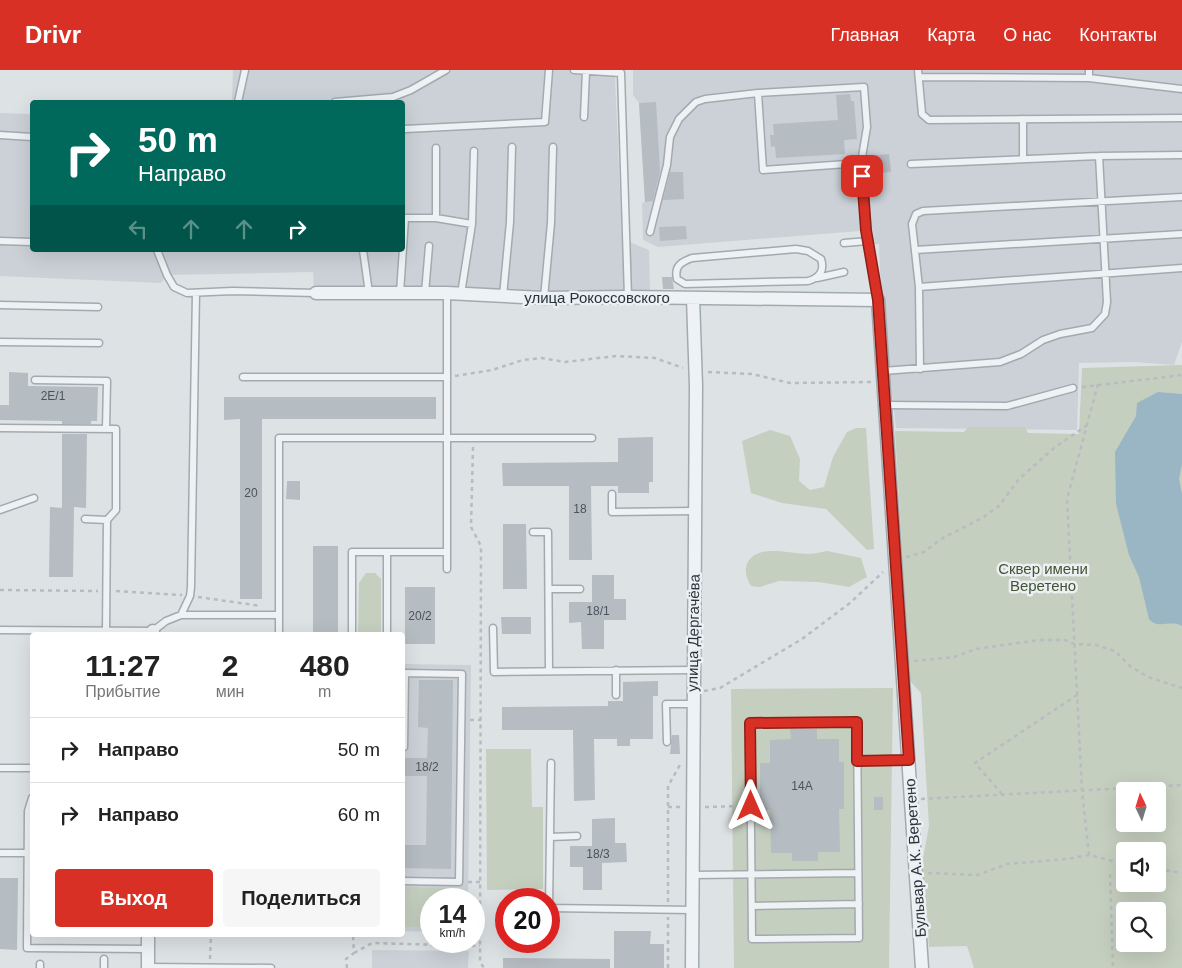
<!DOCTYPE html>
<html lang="ru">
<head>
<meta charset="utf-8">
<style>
  :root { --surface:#fff; --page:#f6f6f6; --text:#222; --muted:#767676; --line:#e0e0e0; --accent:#d93025 }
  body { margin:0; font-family:Helvetica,sans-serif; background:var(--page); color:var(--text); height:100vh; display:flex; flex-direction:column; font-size:19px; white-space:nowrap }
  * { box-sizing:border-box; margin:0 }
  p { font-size:16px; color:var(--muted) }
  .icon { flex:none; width:28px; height:28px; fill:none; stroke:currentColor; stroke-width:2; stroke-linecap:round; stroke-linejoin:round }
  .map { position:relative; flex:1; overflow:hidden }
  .details { position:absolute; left:30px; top:562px; width:375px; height:305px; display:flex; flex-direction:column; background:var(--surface); border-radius:5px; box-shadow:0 5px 20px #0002 }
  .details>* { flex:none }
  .guide { position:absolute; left:30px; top:30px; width:375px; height:152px; border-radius:5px; box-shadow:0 5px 20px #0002; background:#00695c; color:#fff; overflow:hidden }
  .needle { width:32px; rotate:356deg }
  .tools { position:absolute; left:1116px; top:712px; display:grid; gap:10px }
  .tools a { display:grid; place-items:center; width:50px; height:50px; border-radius:5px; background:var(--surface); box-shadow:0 5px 20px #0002; font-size:25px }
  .speed { position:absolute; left:420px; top:818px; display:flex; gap:10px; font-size:25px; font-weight:700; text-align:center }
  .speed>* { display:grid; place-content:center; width:65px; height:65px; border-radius:50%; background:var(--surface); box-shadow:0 5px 20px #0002; line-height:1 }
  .speed small { font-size:12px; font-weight:400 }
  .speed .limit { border:8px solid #d22; background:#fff; color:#111 }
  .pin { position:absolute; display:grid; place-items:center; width:42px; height:42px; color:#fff; margin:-21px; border-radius:10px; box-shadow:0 2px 8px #0006 }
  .me { position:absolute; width:55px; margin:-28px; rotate:0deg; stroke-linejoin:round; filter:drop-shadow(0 0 4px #0008) }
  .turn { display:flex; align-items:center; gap:18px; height:105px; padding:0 25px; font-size:22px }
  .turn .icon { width:65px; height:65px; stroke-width:2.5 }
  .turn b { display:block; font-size:35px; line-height:42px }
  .lanes { display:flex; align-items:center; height:48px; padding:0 25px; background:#0003; justify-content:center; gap:25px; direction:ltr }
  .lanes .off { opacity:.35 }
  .eta { display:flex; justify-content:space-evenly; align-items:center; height:85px; text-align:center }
  .eta b { font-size:30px; font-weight:700; line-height:35px }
  .action { display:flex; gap:10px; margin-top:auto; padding:10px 25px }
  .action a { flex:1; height:58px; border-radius:5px; background:var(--accent); color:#fff; font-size:20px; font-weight:700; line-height:58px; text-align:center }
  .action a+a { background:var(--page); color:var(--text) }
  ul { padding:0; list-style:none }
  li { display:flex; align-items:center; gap:15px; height:65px; padding:0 25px; border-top:1px solid var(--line) }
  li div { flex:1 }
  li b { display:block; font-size:19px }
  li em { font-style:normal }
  header { display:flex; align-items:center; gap:30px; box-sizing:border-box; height:70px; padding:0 25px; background:var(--accent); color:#fff }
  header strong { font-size:24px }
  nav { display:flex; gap:28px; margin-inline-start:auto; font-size:18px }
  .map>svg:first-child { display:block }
  .built { fill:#cbd1d7 }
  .green { fill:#c5cfbf; fill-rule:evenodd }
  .water { fill:#9ab5c3 }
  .building { fill:#b5bcc2 }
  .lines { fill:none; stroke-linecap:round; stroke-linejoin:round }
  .service-casing { stroke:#a3aaaf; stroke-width:9 }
  .minor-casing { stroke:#a3aaaf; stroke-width:15 }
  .path { stroke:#b7bcc0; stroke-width:2.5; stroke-dasharray:4 4; stroke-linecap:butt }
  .service { stroke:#eff2f4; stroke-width:6 }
  .minor { stroke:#eff2f4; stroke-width:12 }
  .route-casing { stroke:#8d1f18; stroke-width:12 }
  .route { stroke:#d93025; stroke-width:9 }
  .labels { text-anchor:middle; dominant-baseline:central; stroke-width:5; stroke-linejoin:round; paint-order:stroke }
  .number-label { font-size:12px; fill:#4b545d }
  .street-label { font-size:15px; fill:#28323b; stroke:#ecf0f3 }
  .park-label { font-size:15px; fill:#415536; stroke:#ecf0f3 }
</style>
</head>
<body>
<header>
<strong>Drivr</strong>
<nav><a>Главная</a><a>Карта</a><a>О нас</a><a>Контакты</a></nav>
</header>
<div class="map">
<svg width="1182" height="898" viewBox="0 0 1182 898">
  <rect width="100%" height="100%" fill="#dde2e5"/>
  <!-- built -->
  <path class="built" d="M233,0H617L615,7L622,169L649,180L650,221L535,222L314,220L313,202L167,205L161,213L0,206V43L32,44V180H402V32H232Z
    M633,0H1182V272L1174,295L1135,292L1079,293L1077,360L896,358L881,225L879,174H874L873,160L658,177L645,171L643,169L642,134L645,131L639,33L633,25Z
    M403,594L471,595L468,829H431V862L403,861Z
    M372,880L469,881L468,898H372Z"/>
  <!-- green -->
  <path class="green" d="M1182,295V898H974L967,876L929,877L922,794L929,756L921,623L910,611L895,361L964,362L968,357H1025L1028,363L1079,364L1082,298ZM1125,721H1158V754H1125ZM1125,781H1158V814H1125ZM1125,841H1158V874H1125Z
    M856,358H866L874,479L867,480L826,439L782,433L751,423L742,371L770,360L790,366L800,389L799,411L810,420L824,417L833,387L847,362Z
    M827,481L861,488L867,507L849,517L819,512L779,511L760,517L751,516C747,509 744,502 747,494C756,473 790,484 808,484C814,484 821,482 827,481Z
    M366,503H375L381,509V565H358L359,513Z
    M893,618L889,898H734L731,619Z
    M486,679H531L532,737H543V819L487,820Z
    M403,817L459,818V829H431V857H403Z"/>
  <!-- water -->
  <path class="water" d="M1158,322L1182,324V394L1179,409L1182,424V556C1171,549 1158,560 1149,549L1139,507L1129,485L1116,434L1115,382L1136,346L1137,333Z"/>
  <!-- building -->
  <path class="building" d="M850,24L851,31H854L857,69L844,70L845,84L776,88L775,76L771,77L770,65H774L773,54L838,50L836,25Z
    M656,32L660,101L653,131L645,132L639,33Z
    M889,84L891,102L867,104V86Z
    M670,102H683L684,129L663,130Z
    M686,156L687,169L660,171L659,157Z
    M662,207H672L674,219H663Z
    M9,302L28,303V316L98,317L97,351H91V354H62V351L0,350V335H9Z
    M224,327H436V349H262V529H240V349L224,350Z
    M62,364H87L86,438L74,437L73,507H49L50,437L62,438Z
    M653,367V412H649V423H618V416H591L592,490H569V416H503L502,393L618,392V368Z
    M287,411H300V430L286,429Z
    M503,454H526L527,519H503Z
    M313,476H338V565H313Z
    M592,505H614V529H626V550H604V579H582L581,552L569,553V532H592Z
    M405,517H435V574H405Z
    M501,547H531V564H502Z
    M419,610H453L451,799L402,798V775H426L427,706H402V688H427L428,658L418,657Z
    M658,611V626H653V669H630V676H617V669H594L595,730L574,731L573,660H502V637L608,636V631H623V612Z
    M790,659H817V669H839V692H844V739H839L840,782H818V791H792V783H771L770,740H760V693H770V670L791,669Z
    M672,665H679L680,684H670Z
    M874,727H883V740H874Z
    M615,748V773H626L627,792L602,793V820H583V797H570V776H592V749Z
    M0,808H18L17,880L0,879Z
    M614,861H651L650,874H664V898H614Z
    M503,888L610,889V898H503Z"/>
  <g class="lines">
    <defs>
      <path id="service" d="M574,0L621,3L628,227
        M918,0L922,44L929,50L1182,48
        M1089,0V8
        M919,7L1089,8L1182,19
        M758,23L763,100L861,93
        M238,32L245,0
        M335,32L393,27L411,20L446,0
        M584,47L586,1
        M1023,49V89
        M405,59L545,52L549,0
        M0,65L32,67
        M911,94L1099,86L1182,85
        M436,148V78
        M650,162L667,95L670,67L679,49L696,32L705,29L758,23L864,17L867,57L861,93L866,160L878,230
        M0,171L32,172
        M844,173L868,171
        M796,179L808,181L821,189C825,201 819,208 808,211L685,214L677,209C674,196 681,192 692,188Z
        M157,180L167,205L174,217L187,223L233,221L316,223
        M363,180L369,223
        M915,180L1182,164
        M817,208L844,202
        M919,217L1182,198
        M400,223L405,148H436L472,154
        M425,223L429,176
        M461,224L472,154L474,81
        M503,226L510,152L512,77
        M544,228L551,153L553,77
        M0,235L98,237
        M0,272L99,273
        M920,299L919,217L912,154L916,144L923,141L1182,127
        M883,301L1000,292L1021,284L1043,270L1060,264L1092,258L1105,244L1107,232L1099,86
        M243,307H447
        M35,310L107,311L106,359
        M885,335L1007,336L1073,318
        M0,358L116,359V440L107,450L106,561
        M612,424V442L695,441
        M0,440L34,428
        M85,449L107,450
        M533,462H548L549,601
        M387,482V565
        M447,482V499
        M549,519H580
        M181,545L190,526L191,517L196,223
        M493,558L494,602L693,600
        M0,560L153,561L166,551L181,545H279V368H592
        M279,565V545
        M352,565V482H447V223
        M616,600V625
        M857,652L859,868L752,869L750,653Z
        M667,672L666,634H692
        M857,691L909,690
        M551,693L549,838L692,840
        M0,698H32
        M32,728L28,741L27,878L148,879
        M550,767L577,766
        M0,783H27
        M692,805L858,803
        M402,811L459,812L462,604L405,603L404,677
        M752,836L859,834
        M148,897L271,898
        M40,898V894
        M104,898V889"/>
      <path id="minor" d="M316,223H447L544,228L628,227L878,230L922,898
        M153,565V561
        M148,898V865
        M692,898L696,316L693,228"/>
    </defs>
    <!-- service casing -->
    <use href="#service" class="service-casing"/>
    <!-- minor casing -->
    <use href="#minor" class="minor-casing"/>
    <!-- path -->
    <path class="path" d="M708,302L752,304L790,313L871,312
      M455,306L492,300L523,290L542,288L565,292L616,286L655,288L683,298
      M1082,317L1182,305
      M473,377L471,457L481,476L480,892L484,898
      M906,487L924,482L941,469L982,448L999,436L1019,409L1054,378L1086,356
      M0,520L98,521
      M116,521L182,525
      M198,527L261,536
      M914,591L954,587L976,579L1039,570H1065L1074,574L1096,575L1115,581L1130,596L1148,607L1182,618
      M704,621L720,618L802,569L850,533L883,502
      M470,650H481
      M1002,724L975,693L1077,625
      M921,729L1182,715
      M668,737H682
      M705,737L742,736
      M1089,785L1082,721L1067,429L1098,314
      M1158,799L1182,803
      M928,803L977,805L1007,794L1067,789L1089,785L1125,794
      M1110,804L1113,898
      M468,812H480
      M668,832V716L681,693
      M354,883L372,873L480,876
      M210,889L211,865
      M347,898L346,889L354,883L353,865
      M668,898V847"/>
    <!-- service -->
    <use href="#service" class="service"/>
    <!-- minor -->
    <use href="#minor" class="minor"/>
  </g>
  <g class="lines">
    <defs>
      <path id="route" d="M751,736L750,653L857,652V691L909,690L878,230L866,160L862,106"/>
    </defs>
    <!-- route casing -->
    <use href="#route" class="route-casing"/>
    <!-- route -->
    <use href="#route" class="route"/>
  </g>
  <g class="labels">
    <!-- number labels -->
    <g class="number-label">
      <text x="53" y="326">2Е/1</text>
      <text x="251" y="423">20</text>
      <text x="580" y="439">18</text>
      <text x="598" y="541">18/1</text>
      <text x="420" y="546">20/2</text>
      <text x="427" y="697">18/2</text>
      <text x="802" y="716">14А</text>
      <text x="598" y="784">18/3</text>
    </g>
    <!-- street labels -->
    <g class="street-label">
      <text x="597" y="227">улица Рокоссовского</text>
      <text transform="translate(693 563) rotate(-89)">улица Дергачёва</text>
      <text transform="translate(915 788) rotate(-94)">Бульвар А.К. Веретено</text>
    </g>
    <!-- park labels -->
    <g class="park-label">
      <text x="1043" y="498">Сквер имени<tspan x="1043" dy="17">Веретено</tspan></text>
    </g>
  </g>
</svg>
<div class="tools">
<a><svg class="needle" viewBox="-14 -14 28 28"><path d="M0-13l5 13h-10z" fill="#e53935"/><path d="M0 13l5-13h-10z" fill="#767676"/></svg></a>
<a><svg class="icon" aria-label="sound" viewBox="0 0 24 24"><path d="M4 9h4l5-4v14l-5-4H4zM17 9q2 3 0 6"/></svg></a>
<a><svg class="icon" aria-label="search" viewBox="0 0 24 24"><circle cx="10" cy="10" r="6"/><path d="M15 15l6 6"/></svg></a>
</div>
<div class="speed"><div>14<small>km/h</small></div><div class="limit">20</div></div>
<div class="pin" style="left:862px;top:106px;background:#d93025"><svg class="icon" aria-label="arrive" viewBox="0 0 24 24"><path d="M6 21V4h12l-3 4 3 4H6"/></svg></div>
<svg class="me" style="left:751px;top:736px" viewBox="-20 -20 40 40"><path d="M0-17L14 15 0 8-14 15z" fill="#d93025" stroke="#fff" stroke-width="4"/></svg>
<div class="guide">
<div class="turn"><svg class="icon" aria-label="right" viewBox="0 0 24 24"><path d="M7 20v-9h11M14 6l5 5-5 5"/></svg><div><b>50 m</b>Направо</div></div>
<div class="lanes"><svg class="icon off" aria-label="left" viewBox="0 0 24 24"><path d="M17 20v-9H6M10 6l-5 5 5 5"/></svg><svg class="icon off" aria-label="ahead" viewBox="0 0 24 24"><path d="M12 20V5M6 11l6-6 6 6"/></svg><svg class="icon off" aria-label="ahead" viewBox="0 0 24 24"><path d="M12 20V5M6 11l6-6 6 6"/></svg><svg class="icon" aria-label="right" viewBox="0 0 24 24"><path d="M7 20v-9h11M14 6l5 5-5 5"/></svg></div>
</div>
<section class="details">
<div class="eta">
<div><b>11:27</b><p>Прибытие</p></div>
<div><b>2</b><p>мин</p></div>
<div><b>480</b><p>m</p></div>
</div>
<ul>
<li><svg class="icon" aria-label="right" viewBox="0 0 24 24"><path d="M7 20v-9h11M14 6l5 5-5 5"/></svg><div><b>Направо</b></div><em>50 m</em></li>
<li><svg class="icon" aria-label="right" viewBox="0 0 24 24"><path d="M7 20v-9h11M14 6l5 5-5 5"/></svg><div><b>Направо</b></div><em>60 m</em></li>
</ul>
<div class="action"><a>Выход</a><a>Поделиться</a></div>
</section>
</div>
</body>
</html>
